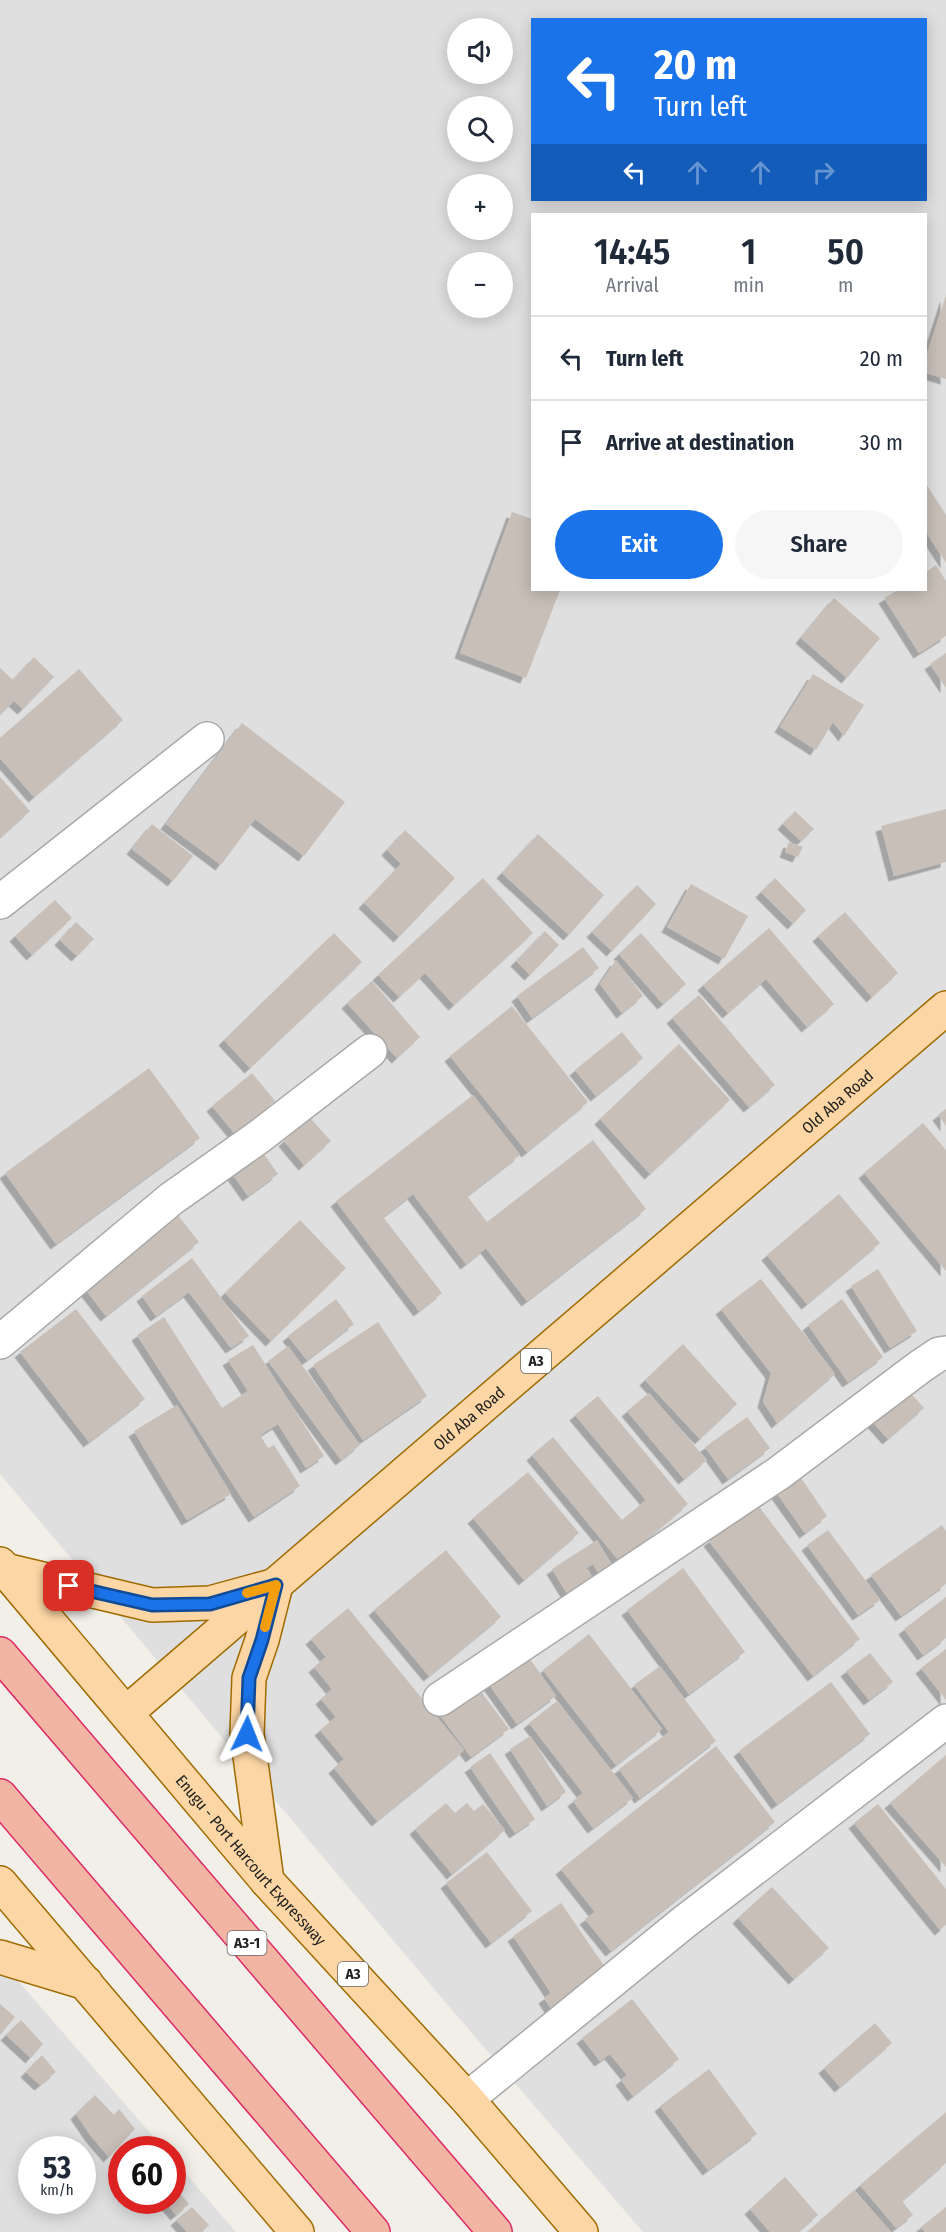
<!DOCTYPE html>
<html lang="en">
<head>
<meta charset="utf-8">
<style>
  :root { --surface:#fff; --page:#f6f6f7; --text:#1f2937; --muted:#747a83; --line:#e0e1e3; --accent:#1a73e8 }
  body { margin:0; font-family:"Fira Sans Condensed",sans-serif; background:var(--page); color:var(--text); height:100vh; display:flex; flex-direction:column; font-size:22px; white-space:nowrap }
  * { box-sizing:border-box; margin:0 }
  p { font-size:20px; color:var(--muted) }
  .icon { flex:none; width:33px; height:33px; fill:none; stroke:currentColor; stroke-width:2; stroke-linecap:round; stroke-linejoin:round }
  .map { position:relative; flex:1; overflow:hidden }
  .details { position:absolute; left:531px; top:213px; width:396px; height:378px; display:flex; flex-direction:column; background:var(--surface); border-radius:0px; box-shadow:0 3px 15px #0003 }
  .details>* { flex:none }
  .guide { position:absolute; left:531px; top:18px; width:396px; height:183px; border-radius:0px; box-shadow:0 3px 15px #0003; background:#1a73e8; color:#fff; overflow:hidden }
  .tools { position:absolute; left:447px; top:18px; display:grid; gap:12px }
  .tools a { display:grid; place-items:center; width:66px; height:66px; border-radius:50%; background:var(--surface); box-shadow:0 3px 15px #0003; font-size:30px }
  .speed { position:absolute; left:18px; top:2136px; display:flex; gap:12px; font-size:30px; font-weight:700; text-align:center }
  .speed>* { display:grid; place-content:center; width:78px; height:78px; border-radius:50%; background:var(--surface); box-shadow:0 3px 15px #0003; line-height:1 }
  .speed small { font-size:15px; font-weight:400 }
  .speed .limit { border:9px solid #d22; background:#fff; color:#111 }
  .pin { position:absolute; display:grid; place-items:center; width:51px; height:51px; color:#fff; margin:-26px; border-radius:12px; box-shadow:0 3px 9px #0006 }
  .me { position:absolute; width:66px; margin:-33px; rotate:2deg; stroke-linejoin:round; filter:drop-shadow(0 0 4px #0008) }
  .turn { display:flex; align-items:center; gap:21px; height:126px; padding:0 24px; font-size:27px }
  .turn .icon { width:78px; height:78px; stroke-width:2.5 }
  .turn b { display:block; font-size:42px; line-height:51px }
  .lanes { display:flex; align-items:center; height:57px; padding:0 24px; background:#0003; justify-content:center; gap:30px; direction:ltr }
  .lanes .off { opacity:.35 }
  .eta { display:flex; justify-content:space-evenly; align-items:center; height:102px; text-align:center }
  .eta b { font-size:36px; font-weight:600; line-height:42px }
  .cta { display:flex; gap:12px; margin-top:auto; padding:12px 24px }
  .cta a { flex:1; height:69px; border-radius:36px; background:var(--accent); color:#fff; font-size:24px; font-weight:600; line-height:69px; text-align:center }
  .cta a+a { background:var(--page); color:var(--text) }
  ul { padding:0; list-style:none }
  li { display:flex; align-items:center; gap:18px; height:84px; padding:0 24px; border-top:2px solid var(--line) }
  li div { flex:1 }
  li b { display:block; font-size:22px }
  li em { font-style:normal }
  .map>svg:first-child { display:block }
  .residential { fill:#e0dfdf; fill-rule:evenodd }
  .building { fill:#c7bfb8; filter:url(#shadow) }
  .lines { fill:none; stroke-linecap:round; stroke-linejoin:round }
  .minor-casing { stroke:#a9a9a9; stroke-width:36 }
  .primary-casing { stroke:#a06b00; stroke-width:36 }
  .trunk-casing { stroke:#dc2a67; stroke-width:36 }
  .minor { stroke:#fff; stroke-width:33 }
  .primary { stroke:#fcd6a4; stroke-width:33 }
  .trunk { stroke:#f2b4a3; stroke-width:33 }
  .route-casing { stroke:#114b97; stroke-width:15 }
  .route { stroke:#1a73e8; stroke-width:10 }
  .slow { stroke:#f59e0b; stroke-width:10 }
  .labels { text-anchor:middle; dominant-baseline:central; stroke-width:4.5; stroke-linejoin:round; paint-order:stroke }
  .shield { fill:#fff; stroke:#646464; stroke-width:1.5 }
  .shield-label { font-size:15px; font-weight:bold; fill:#222 }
  .street-label { font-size:16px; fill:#222; stroke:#fff }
</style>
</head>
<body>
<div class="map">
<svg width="946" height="2232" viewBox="0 0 946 2232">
  <defs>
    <filter id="shadow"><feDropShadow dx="-5.5" dy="5.5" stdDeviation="0" flood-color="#0004"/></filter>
  </defs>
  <rect width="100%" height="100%" fill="#f2efe9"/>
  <!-- residential -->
  <path class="residential" d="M0,0H946V2232H643L446,2003L0,1474ZM532,20H926V200H532ZM458,28H502V74H458ZM458,106H502V152H458ZM458,184H502V230H458ZM532,214H926V590H532ZM458,262H502V308H458Z
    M0,1960L164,2149L122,2150V2200H172L173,2159L236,2232H0ZM32,2150H82V2200H32Z"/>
  <!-- building -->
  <path class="building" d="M946,295V379L926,373V357Z
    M926,484L946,515V563L926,532Z
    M512,512L532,519V590H560L526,678L460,653Z
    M936,565L946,581V636L919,653L884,598L898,590H926V572Z
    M834,598L880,638L847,678L801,638Z
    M946,653V688L930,664Z
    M34,657L54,677L23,709L14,701L0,715V668L13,680Z
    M79,669L123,720L34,797L0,758V738Z
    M813,674L864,705L844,736L833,722L816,750L780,727Z
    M242,723L345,802L304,856L255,819L221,865L166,824Z
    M0,777L30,811L0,838Z
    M946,809V862L894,876L881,826Z
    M795,811L814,829L801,841L783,824Z
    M152,824L193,856L173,881L132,849Z
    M405,830L455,878L399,937L364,903L401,864L387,850Z
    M538,834L604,895L569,935L502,873Z
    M789,842L803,847L798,857L785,852Z
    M483,878L533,933L454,1005L425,973L399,997L378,975Z
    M775,878L806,910L793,924L761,892Z
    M691,884L748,916L724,959L667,927Z
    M637,885L656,904L612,951L592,932Z
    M55,900L72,918L32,955L15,936Z
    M845,912L898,973L872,997L818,936Z
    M76,922L94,939L77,956L60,940Z
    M769,928L834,1004L807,1027L766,979L728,1013L703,985Z
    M545,931L559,945L530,975L516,961Z
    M334,933L362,962L250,1068L224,1040Z
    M641,933L686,984L663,1004L619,954Z
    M583,947L599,968L532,1018L517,996Z
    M616,960L643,996L622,1013L600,984Z
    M372,981L420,1037L397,1058L347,1003Z
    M699,995L775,1085L749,1107L672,1018Z
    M512,1006L588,1102L527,1152L450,1056Z
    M622,1032L643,1058L596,1096L575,1070Z
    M679,1044L730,1100L650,1174L600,1119Z
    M149,1068L200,1138L56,1244L5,1173Z
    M252,1073L275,1101L235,1134L212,1106Z
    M473,1095L520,1155L467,1196L487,1222L593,1140L646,1209L527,1301L486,1248L466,1264L413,1194L383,1217L442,1293L419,1311L336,1201Z
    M946,1109V1126L938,1115Z
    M310,1118L331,1141L304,1165L284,1141Z
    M923,1123L946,1150V1271L864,1173Z
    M259,1147L278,1174L248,1196L229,1169Z
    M839,1194L880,1243L807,1304L767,1255Z
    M174,1210L199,1242L106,1316L82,1285Z
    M300,1220L346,1268L271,1341L225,1293Z
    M192,1258L249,1336L231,1348L189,1292L156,1316L142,1296Z
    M878,1269L917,1331L890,1348L851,1286Z
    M761,1279L835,1374L777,1423L763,1402L771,1373L721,1309Z
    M336,1299L354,1324L307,1360L288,1336Z
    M842,1299L883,1357L848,1382L808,1325Z
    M76,1309L145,1399L89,1442L20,1352Z
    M164,1317L222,1408L248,1391L228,1360L253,1345L324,1456L306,1468L278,1424L260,1435L268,1448L274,1445L300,1486L254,1517L137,1335Z
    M378,1322L427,1396L363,1440L313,1365Z
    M683,1344L737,1404L700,1439L645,1380Z
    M288,1346L360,1445L341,1460L268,1361Z
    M907,1389L924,1408L888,1439L871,1420Z
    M649,1393L707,1460L684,1479L627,1411Z
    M598,1396L688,1504L620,1562L532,1455L553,1437L622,1520L646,1500L575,1415Z
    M177,1405L231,1494L187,1520L134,1431Z
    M747,1417L770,1448L728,1479L705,1447Z
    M528,1472L579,1533L524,1580L473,1518Z
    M799,1475L827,1516L805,1533L776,1492Z
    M757,1504L860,1639L813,1676L709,1541Z
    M942,1525L946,1531V1584L901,1616L871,1575Z
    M828,1530L880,1600L858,1615L807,1545Z
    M597,1540L612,1565L599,1574L593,1564L586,1568L593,1579L568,1595L552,1569Z
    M446,1550L501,1617L429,1676L374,1610Z
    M683,1568L745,1652L689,1694L627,1610Z
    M946,1597V1638L923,1655L904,1629Z
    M348,1608L464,1750L377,1821L334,1768L344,1759L320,1730L336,1717L321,1699L332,1689L314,1667L326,1657L311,1639Z
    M589,1634L662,1729L616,1765L543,1670Z
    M946,1649V1700L921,1668Z
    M525,1652L556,1696L517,1724L486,1680Z
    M870,1653L893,1682L869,1700L846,1671Z
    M660,1666L716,1741L640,1798L619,1769L669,1732L634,1685Z
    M831,1682L870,1734L777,1804L739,1751Z
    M476,1685L509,1729L471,1757L439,1714Z
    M557,1701L633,1798L593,1828L573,1801L583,1793L529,1723Z
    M530,1736L566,1792L547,1806L510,1749Z
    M716,1746L775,1822L611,1951L585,1919L595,1912L561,1869Z
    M490,1753L535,1819L515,1833L470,1767Z
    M946,1755V1867L890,1803Z
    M446,1803L455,1813L467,1803L474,1811L483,1804L505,1830L452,1874L415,1829Z
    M878,1804L946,1889V1925L940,1930L854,1823Z
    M487,1852L532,1911L491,1943L446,1883Z
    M772,1887L829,1948L794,1979L738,1918Z
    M561,1903L609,1973L553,2012L544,1998L551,1993L513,1936Z
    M632,1999L679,2059L633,2096L621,2080L627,2075L610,2054L600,2061L582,2038Z
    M0,2004L15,2017L0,2035Z
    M21,2020L43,2044L31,2058L6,2035Z
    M875,2023L892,2043L840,2087L824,2068Z
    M42,2055L56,2072L40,2085L26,2072Z
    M709,2069L757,2134L708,2170L660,2106Z
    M95,2095L114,2115L119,2109L135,2129L109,2157L91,2136L76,2114Z
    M946,2112V2163L902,2201L913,2215L896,2228L860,2185Z
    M785,2177L818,2215L798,2232H770L750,2209Z
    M854,2190L891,2232H807Z
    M178,2191L189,2204L176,2215L165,2202L172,2200V2195Z
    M192,2207L209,2225L202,2232H187L176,2220Z
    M946,2207V2232H925L921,2227Z"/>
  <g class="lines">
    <defs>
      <path id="minor" d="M0,902L207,739
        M0,1342L171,1199L260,1136L370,1051
        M440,1699L779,1473L921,1366L939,1354L946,1353
        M467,2099L683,1923L946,1721"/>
      <g id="primary">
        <path id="s1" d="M0,1564L267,1881L467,2099L581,2232"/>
        <path d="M5,1570L152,1605L210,1603L276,1585L262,1640L249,1678L247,1734L267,1881"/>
        <path id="s2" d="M126,1713L946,1008"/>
        <path d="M0,1883L297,2232"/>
        <path d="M0,1957L86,1983"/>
      </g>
      <path id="trunk" d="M0,1654L495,2232
        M0,1796L373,2232"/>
    </defs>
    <!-- minor casing -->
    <use href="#minor" class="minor-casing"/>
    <!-- primary casing -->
    <use href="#primary" class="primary-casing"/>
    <!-- trunk casing -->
    <use href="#trunk" class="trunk-casing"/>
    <!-- minor -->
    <use href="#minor" class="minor"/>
    <!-- primary -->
    <use href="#primary" class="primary"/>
    <!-- trunk -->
    <use href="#trunk" class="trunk"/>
  </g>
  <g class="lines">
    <defs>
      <path id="route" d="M69,1586L152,1605L210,1604L276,1585L262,1640L249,1678L247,1734"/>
    </defs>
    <!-- route casing -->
    <use href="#route" class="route-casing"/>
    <!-- route -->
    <use href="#route" class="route"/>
    <!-- slow -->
    <path class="slow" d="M247,1593L276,1585L265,1627"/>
  </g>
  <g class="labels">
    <!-- shield labels -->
    <g class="shield">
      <rect x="521" y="1349" width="30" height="24" rx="4.5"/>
      <rect x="227.5" y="1931" width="39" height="24" rx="4.5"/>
      <rect x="338" y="1962" width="30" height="24" rx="4.5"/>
    </g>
    <g class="shield-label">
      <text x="536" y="1361">A3</text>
      <text x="247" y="1943">A3-1</text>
      <text x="353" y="1974">A3</text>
    </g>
    <!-- street labels -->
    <g class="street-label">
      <text stroke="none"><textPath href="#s2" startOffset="938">Old Aba Road</textPath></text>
      <text stroke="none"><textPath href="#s2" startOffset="452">Old Aba Road</textPath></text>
      <text stroke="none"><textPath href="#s1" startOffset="388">Enugu - Port Harcourt Expressway</textPath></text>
    </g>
  </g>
</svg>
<div class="tools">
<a><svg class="icon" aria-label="sound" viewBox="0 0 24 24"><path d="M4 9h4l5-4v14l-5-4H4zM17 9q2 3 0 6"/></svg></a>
<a><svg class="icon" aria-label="search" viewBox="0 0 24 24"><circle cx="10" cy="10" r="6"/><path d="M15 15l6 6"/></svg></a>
<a>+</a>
<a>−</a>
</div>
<div class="speed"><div>53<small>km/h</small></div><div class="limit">60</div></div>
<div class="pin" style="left:69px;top:1586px;background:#d93025"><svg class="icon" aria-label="arrive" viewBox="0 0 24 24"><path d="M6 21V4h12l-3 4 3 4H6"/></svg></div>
<svg class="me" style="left:247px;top:1734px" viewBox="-20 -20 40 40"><path d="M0-17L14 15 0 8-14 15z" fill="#1a73e8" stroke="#fff" stroke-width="4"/></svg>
<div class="guide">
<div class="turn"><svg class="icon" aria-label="left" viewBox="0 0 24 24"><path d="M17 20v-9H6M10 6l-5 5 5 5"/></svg><div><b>20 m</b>Turn left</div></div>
<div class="lanes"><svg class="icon" aria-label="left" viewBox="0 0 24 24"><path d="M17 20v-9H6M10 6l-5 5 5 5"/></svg><svg class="icon off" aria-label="ahead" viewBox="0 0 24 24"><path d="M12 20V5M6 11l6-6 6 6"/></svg><svg class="icon off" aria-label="ahead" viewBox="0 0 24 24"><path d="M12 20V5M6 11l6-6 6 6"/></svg><svg class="icon off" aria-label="right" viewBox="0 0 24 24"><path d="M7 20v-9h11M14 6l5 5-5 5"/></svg></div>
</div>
<section class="details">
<div class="eta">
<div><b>14:45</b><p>Arrival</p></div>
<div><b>1</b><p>min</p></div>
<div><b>50</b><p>m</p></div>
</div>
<ul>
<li><svg class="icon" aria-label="left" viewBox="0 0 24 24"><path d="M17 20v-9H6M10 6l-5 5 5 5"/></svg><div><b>Turn left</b></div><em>20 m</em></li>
<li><svg class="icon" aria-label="arrive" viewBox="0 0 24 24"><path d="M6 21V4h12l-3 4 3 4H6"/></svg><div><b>Arrive at destination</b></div><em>30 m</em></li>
</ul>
<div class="cta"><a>Exit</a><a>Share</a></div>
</section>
</div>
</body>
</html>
